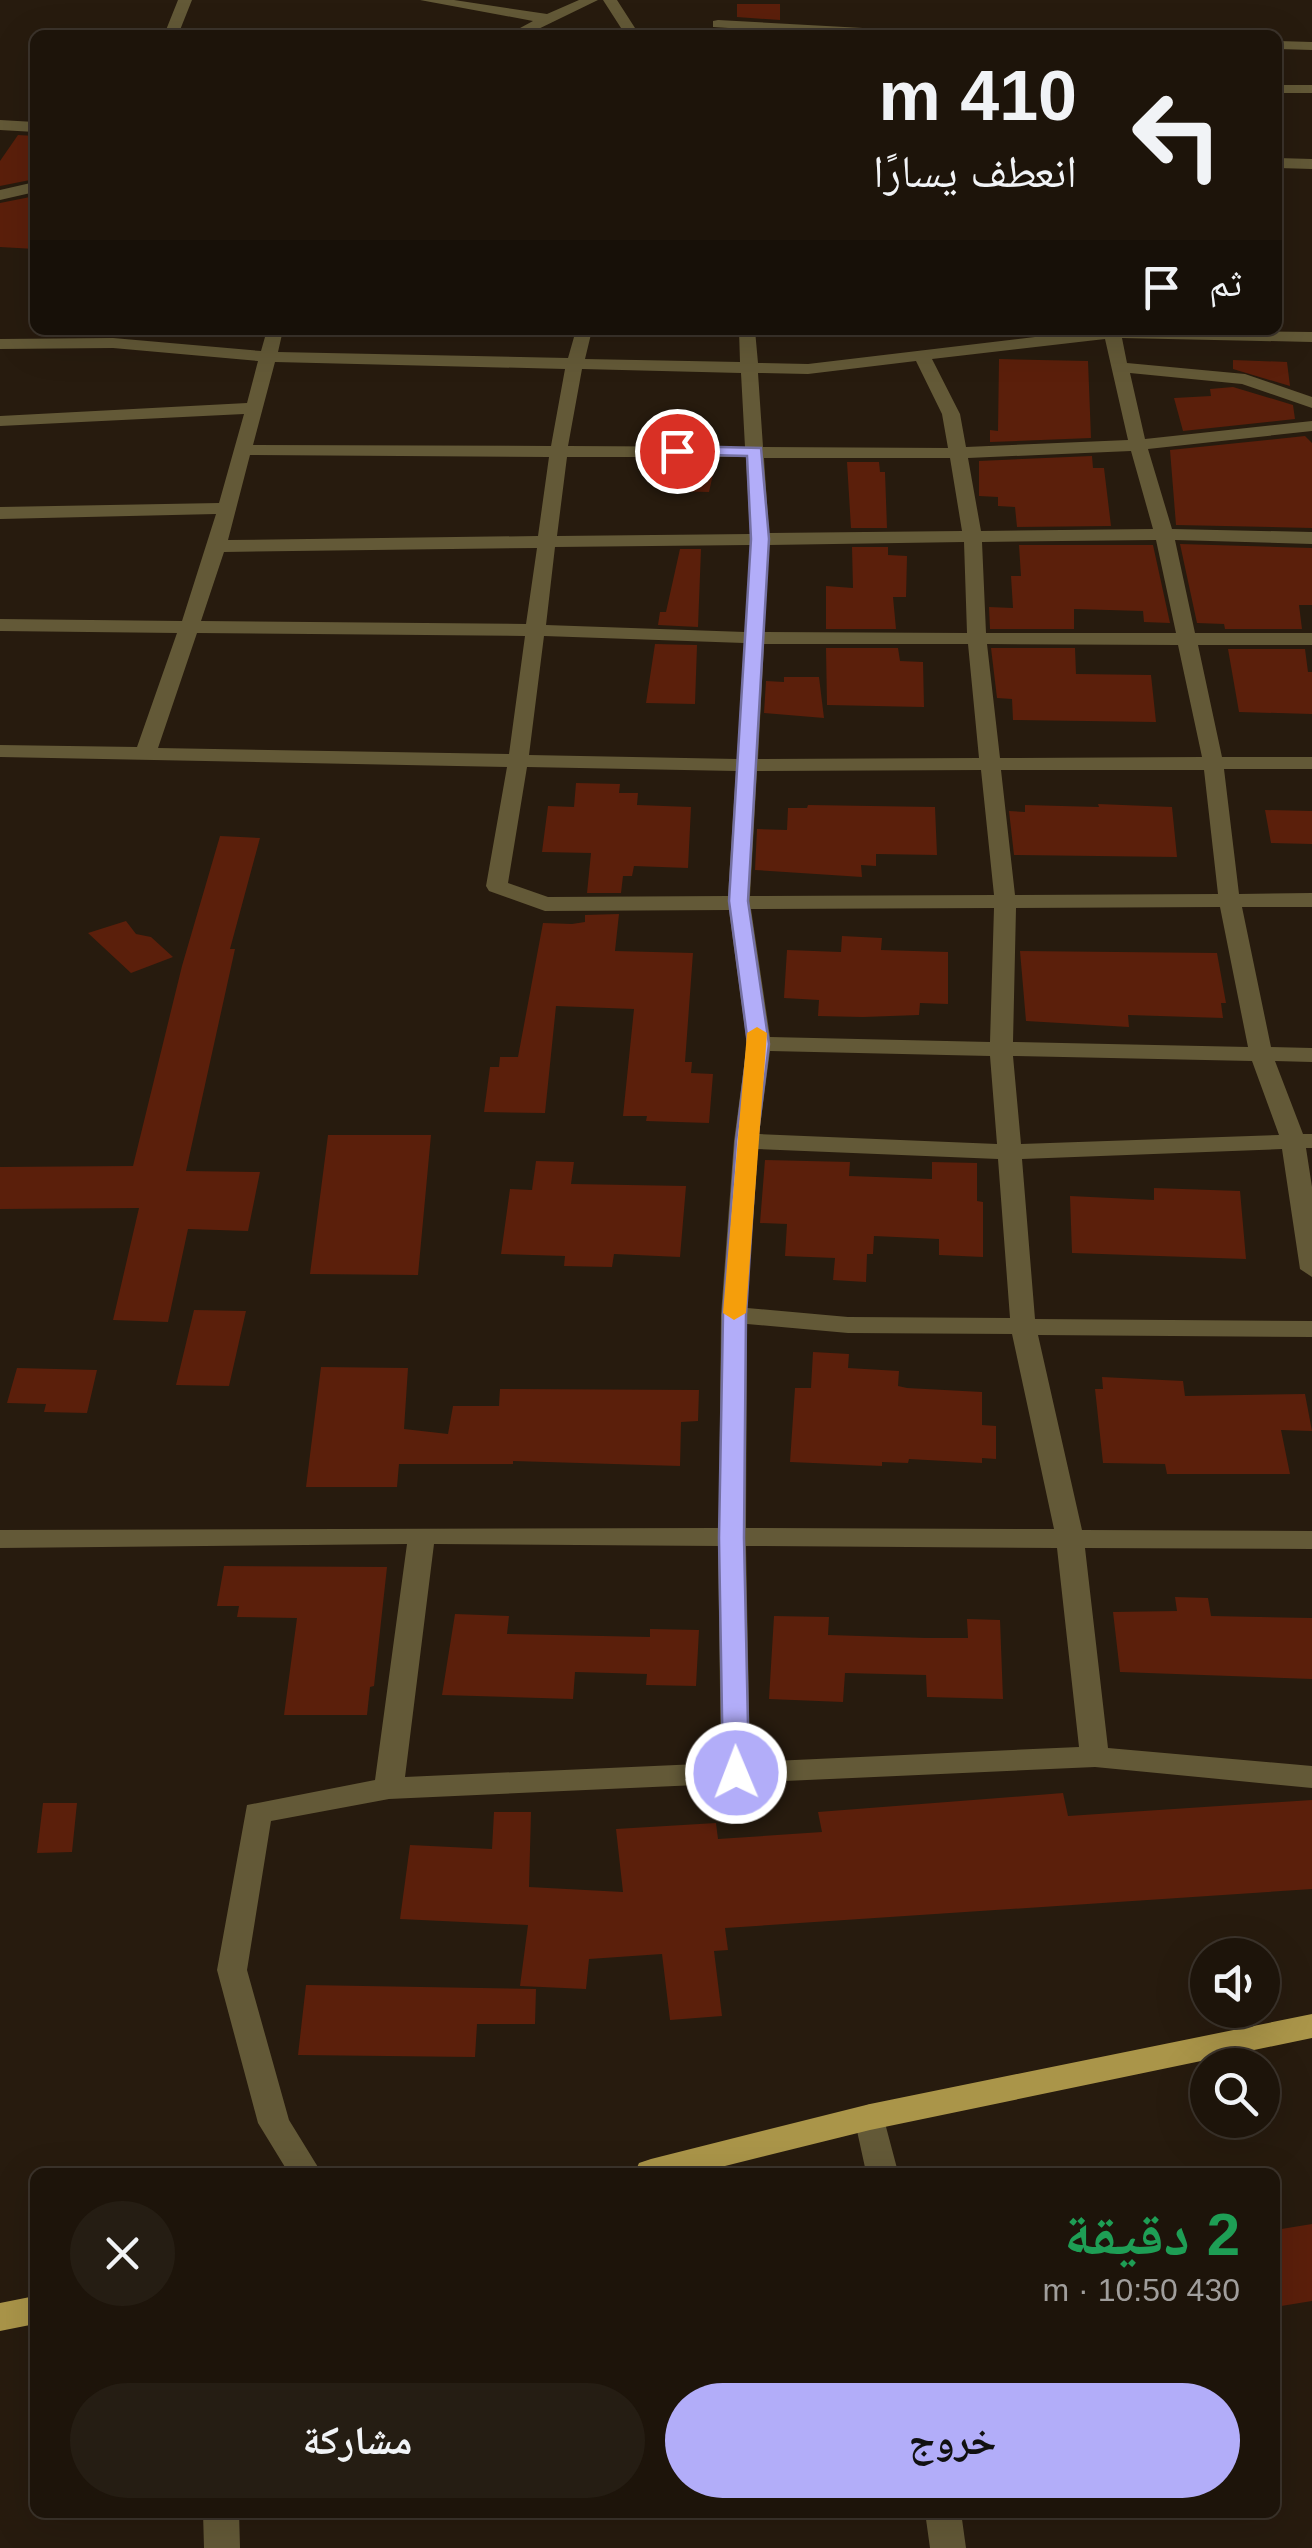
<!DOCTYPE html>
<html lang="ar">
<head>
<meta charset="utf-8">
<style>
  :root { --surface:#1d140a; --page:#251d13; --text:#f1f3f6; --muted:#a09e9c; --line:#3b332b; --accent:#b2adf9 }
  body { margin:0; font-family:Helvetica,"Noto Naskh Arabic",sans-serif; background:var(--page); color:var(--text); direction:rtl; height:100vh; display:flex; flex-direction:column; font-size:38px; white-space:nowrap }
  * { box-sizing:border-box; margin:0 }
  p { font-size:32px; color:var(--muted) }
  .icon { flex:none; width:55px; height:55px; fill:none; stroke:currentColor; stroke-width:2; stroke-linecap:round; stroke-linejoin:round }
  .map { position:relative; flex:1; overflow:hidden; direction:ltr }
  .details { position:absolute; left:30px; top:2168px; width:1250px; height:350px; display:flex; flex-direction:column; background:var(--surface); border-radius:15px; box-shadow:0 10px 40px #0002,0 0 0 2px var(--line); direction:rtl }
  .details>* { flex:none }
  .top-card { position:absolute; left:30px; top:30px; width:1252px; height:305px; border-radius:15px; box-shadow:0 10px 40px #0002,0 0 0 2px var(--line); direction:rtl; background:#1d140a; color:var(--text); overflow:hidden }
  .buttons { position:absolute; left:1190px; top:1938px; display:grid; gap:20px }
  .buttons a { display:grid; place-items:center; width:90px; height:90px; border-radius:50%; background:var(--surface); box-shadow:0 10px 40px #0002,0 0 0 2px var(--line); font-size:50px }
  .pin { position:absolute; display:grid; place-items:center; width:85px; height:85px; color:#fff; margin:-42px; border:5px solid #fff; border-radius:50%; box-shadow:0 2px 10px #0007 }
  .me { position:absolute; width:110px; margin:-55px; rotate:359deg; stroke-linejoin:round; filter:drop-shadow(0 0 8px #0008) }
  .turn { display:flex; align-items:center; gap:35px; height:210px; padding:0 40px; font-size:45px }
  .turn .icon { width:130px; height:130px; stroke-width:2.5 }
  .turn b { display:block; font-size:70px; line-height:85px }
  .then { display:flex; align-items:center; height:95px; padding:0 40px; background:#0003; gap:20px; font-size:38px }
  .round { display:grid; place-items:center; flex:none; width:105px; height:105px; border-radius:52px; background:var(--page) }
  .summary { display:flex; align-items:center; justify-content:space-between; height:170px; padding:0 40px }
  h1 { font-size:60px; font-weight:700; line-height:75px; color:#1e9e55 }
  .primary-button { display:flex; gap:20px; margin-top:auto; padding:20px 40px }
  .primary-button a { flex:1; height:115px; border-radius:60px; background:var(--accent); color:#111; font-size:40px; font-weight:700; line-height:115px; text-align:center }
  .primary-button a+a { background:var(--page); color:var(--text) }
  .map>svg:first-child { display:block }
  .building { fill:#5b1f0b }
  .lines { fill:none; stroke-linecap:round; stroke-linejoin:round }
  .minor { fill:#635937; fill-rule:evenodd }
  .primary { fill:#aa9549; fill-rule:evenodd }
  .route { fill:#b2adf9; stroke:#7470a2; stroke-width:2.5 }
  .slow { fill:#f59e0b }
</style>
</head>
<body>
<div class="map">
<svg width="1312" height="2548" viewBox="0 0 1312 2548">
  <rect width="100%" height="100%" fill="#271b0e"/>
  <!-- building -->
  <path class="building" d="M737,4H780V20L737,17Z
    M18,135L35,136V179L0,186V161Z
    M35,196V249L0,247V203Z
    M999,359L1088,361L1091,438L990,442V430L998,431Z
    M1233,360L1287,362L1290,386L1233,369Z
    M1233,387L1293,405L1295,419L1183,431L1174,398L1211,396L1210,389Z
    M1305,436L1312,443V528L1176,525L1170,450Z
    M1092,456L1093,468H1104L1111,526L1017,527L1015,507L998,506V497L979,496V461Z
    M682,461H716L709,492L671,491Z
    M847,462H879L880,472H885L887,528H851Z
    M1180,544L1312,548V605H1299L1302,629H1225L1224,624L1197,623Z
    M1019,545H1153L1170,623L1144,622L1143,611L1074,609V629H990L989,607L1013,608L1011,576H1021Z
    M852,547H888V555L907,556L906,597H893L896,629H826V586L853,588Z
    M680,549H701L698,627L658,625L660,612H666Z
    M655,644L697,645L695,704L646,703Z
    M826,648H898L900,661L923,662L924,707L827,705Z
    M991,648H1075L1076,674L1151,675L1156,722L1013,720L1012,699L997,698Z
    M1228,649H1305L1308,672H1312V714L1239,712Z
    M784,677H819L824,718L764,713L766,681L784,682Z
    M576,783L620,784L619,793H638L637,805L691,807L688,868L634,866L632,876H623L621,893H587L591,853L542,852L548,806L574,807Z
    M1098,804L1172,807L1177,857L1014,855L1009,811L1025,812V805L1099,807Z
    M808,805L935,807L937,855L876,854V866L861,865L862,877L755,870L757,829L787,830L788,808H807Z
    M1265,810L1312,811V844L1271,843Z
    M220,836L260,838L230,949H235L186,1171L260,1172L248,1231L188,1229L168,1322L113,1320L139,1208L0,1209V1167L133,1166L182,966Z
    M619,914L615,951L693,953L685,1062H692L691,1073L713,1074L709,1123L646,1121L647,1116H623L634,1009L556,1006L545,1113L484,1112L490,1067H499L500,1057H518L543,923L572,924L585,922V915Z
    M126,921L136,934L151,937L173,957L131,973L88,933Z
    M842,936L882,938L881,950L948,952V1004L920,1003L919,1015L863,1017L818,1016L819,1000L784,998L787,950L841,952Z
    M1020,951L1217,953L1226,1003H1221L1223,1018L1128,1015L1129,1027L1026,1021Z
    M328,1135H431L418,1275L310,1274Z
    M765,1160L850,1162L849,1176L932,1179V1162L977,1163V1201L983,1202V1257L939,1255V1239L874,1236L873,1254H867L866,1282L833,1280L835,1258L785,1256L787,1224L760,1223Z
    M536,1161L574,1162L571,1184L686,1186L680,1257L614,1254L612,1267L564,1266L565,1256L501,1254L510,1189L532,1190Z
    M1154,1188L1240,1191L1246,1259L1072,1253L1070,1196L1154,1200Z
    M194,1310L246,1311L229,1386L176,1385Z
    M813,1352L849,1354L848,1368L899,1371L898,1386L907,1388L982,1392V1425L996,1426V1459L982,1458V1463L909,1459L908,1463L882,1462V1466L790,1462L795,1388H811Z
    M321,1367L408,1368L404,1429L448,1434L453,1406H499L500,1389L699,1390L698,1421L681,1422L680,1466L513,1461V1464H399L397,1487H306Z
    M17,1368L97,1370L87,1413L44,1412L46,1404L7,1403Z
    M1102,1377L1183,1381L1185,1396L1305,1394L1312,1431L1281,1430L1290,1474H1167L1165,1464L1103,1463L1095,1389H1103Z
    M224,1566L387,1567L374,1686L370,1687L367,1715H284L297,1618L237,1617L239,1606H217Z
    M1175,1597L1208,1598L1211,1616L1312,1618V1679L1120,1672L1113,1612L1177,1611Z
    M455,1614L509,1616L507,1634L650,1637V1629L699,1630L696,1686L646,1685L647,1674L575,1672L573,1699L442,1695Z
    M774,1616L829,1617L828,1635L926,1638H968L967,1619L1000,1620L1003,1699L927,1697L926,1675L845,1673L843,1702L769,1699Z
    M1063,1793L1068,1816L1312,1800V1889L725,1928L728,1950L714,1951L722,2016L670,2020L662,1954L589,1959L586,1989L520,1986L528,1925L400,1919L410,1845L492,1849L494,1812H531L529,1887L623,1892L616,1829L716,1823L718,1839L822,1832L818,1812Z
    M43,1803H77L72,1852L37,1853Z
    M306,1985L536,1989L535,2024H477L475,2057L298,2055Z
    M1312,2224V2301L1275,2307V2230Z"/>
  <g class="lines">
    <!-- minor -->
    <path class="minor" d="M178,0H192L178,35H164Z
      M420,0H454L547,14L579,0H598L526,35H507L533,21Z
      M603,0H617L635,28L634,35H620L621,28Z
      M718,20L918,31L925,35H840L713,27V21Z
      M1278,41L1312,42V50L1278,49Z
      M1278,85H1312V93H1278Z
      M0,120L35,122V132L0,130Z
      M1278,158L1312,159V169L1278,168Z
      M35,182V192L0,200V190Z
      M267,330H283L278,352L568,358L576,330H592L585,359L740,362L739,330H755L758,363L808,364L1094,330L1312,332V342L1122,338L1127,363L1245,374L1312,397V408L1242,384L1130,373L1145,439L1312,421V431L1148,449L1172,529L1312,532V544L1175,540L1195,633H1312V645H1198L1222,757H1312V769H1224L1239,894L1312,893V907H1242L1271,1047L1312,1048V1062L1275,1061L1303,1134H1312V1148H1306L1312,1187V1277L1300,1269L1282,1149L1022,1159L1035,1319L1312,1321V1337L1038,1335L1082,1530L1312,1531V1549L1085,1548L1108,1748L1312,1766V1788L1095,1767L389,1799L271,1821L247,1970L289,2120L321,2172H288L258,2123L217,1970L247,1805L375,1780L407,1544L0,1548V1530L719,1528L721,1315L734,1141L747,1044L729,910L545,911L489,891L486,886L507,767L0,757V745L137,747L177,633L0,631V619L182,621L216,514L0,519V507L219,503L244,414L0,426V416L247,403L258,361L113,348L0,349V339L113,338L261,351ZM1105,339L1128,440L966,447L960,414L932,359ZM916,361L942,414L948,448L763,447L758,373L808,374ZM275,362L565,369L551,446L253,445ZM582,369L741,373L745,447L568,446ZM1131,451L1153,529L981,531L968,458ZM250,455L549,457L538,536L228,540ZM567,457H746L750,534L557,536ZM764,458H950L962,531L769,533ZM1156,540L1176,633H986L982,542ZM964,542L967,633L764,632L769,545ZM750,545L745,632L546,625L555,547ZM537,548L526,624L201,621L224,552ZM197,633L525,636L509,754L158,748ZM544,636L744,643L737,759L529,755ZM764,644H968L979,758L758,759ZM987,644L1178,645L1202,757L1000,758ZM527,767L736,771L728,896L548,897L508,883ZM981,770L994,895L750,896L757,771ZM1001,770H1204L1218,894L1015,895ZM1220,907L1248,1047L1013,1042L1016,908ZM994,908L990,1042L770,1037L751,909ZM770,1051L990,1056L997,1144L759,1134ZM1013,1056L1252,1061L1279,1135L1021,1144ZM757,1149L998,1159L1010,1318L848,1317L747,1308ZM747,1324L848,1333L1012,1334L1054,1529L746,1528ZM434,1544L718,1546L721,1763L405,1777ZM746,1546L1057,1548L1079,1747L750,1762Z
      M870,2104L881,2108L898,2172H866L854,2117L859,2108Z
      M203,2512H239L240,2548H204Z
      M925,2512H961L966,2548H930Z"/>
    <!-- primary -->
    <path class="primary" d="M1312,2014V2038L870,2130L701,2172H635L639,2163L651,2159L870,2104Z
      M35,2296V2324L0,2331V2303Z"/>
  </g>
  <!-- route -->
  <path class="route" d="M677,446L761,448L769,539L748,901L769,1044L757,1141L746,1315L744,1538L749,1773L745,1780H727L723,1773L719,1538L723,1315L736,1141L748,1044L729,901L751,539L747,456L671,454V448Z"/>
  <!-- slow -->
  <path class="slow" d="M757,1027L767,1033L746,1313L734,1320L723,1313L747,1033Z"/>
</svg>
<div class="buttons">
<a><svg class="icon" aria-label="sound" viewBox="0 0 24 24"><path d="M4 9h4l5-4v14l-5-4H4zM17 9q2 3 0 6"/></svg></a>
<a><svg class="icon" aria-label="search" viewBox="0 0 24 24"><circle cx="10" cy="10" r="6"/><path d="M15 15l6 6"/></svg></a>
</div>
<div class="pin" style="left:677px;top:451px;background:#d93025"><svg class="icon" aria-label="arrive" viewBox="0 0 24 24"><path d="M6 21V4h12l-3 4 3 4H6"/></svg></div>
<svg class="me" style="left:736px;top:1773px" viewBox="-20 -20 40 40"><circle r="17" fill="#b2adf9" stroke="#fff" stroke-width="3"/><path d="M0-11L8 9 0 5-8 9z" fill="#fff"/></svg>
<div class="top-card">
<div class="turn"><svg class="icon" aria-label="left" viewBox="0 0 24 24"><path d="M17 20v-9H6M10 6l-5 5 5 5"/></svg><div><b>410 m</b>انعطف يسارًا</div></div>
<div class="then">ثم<svg class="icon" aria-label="arrive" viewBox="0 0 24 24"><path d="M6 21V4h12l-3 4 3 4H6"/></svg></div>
</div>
<section class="details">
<div class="summary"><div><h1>2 دقيقة</h1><p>430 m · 10:50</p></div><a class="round"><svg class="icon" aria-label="close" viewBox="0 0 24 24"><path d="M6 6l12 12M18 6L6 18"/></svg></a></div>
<div class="primary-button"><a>خروج</a><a>مشاركة</a></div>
</section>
</div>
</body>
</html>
